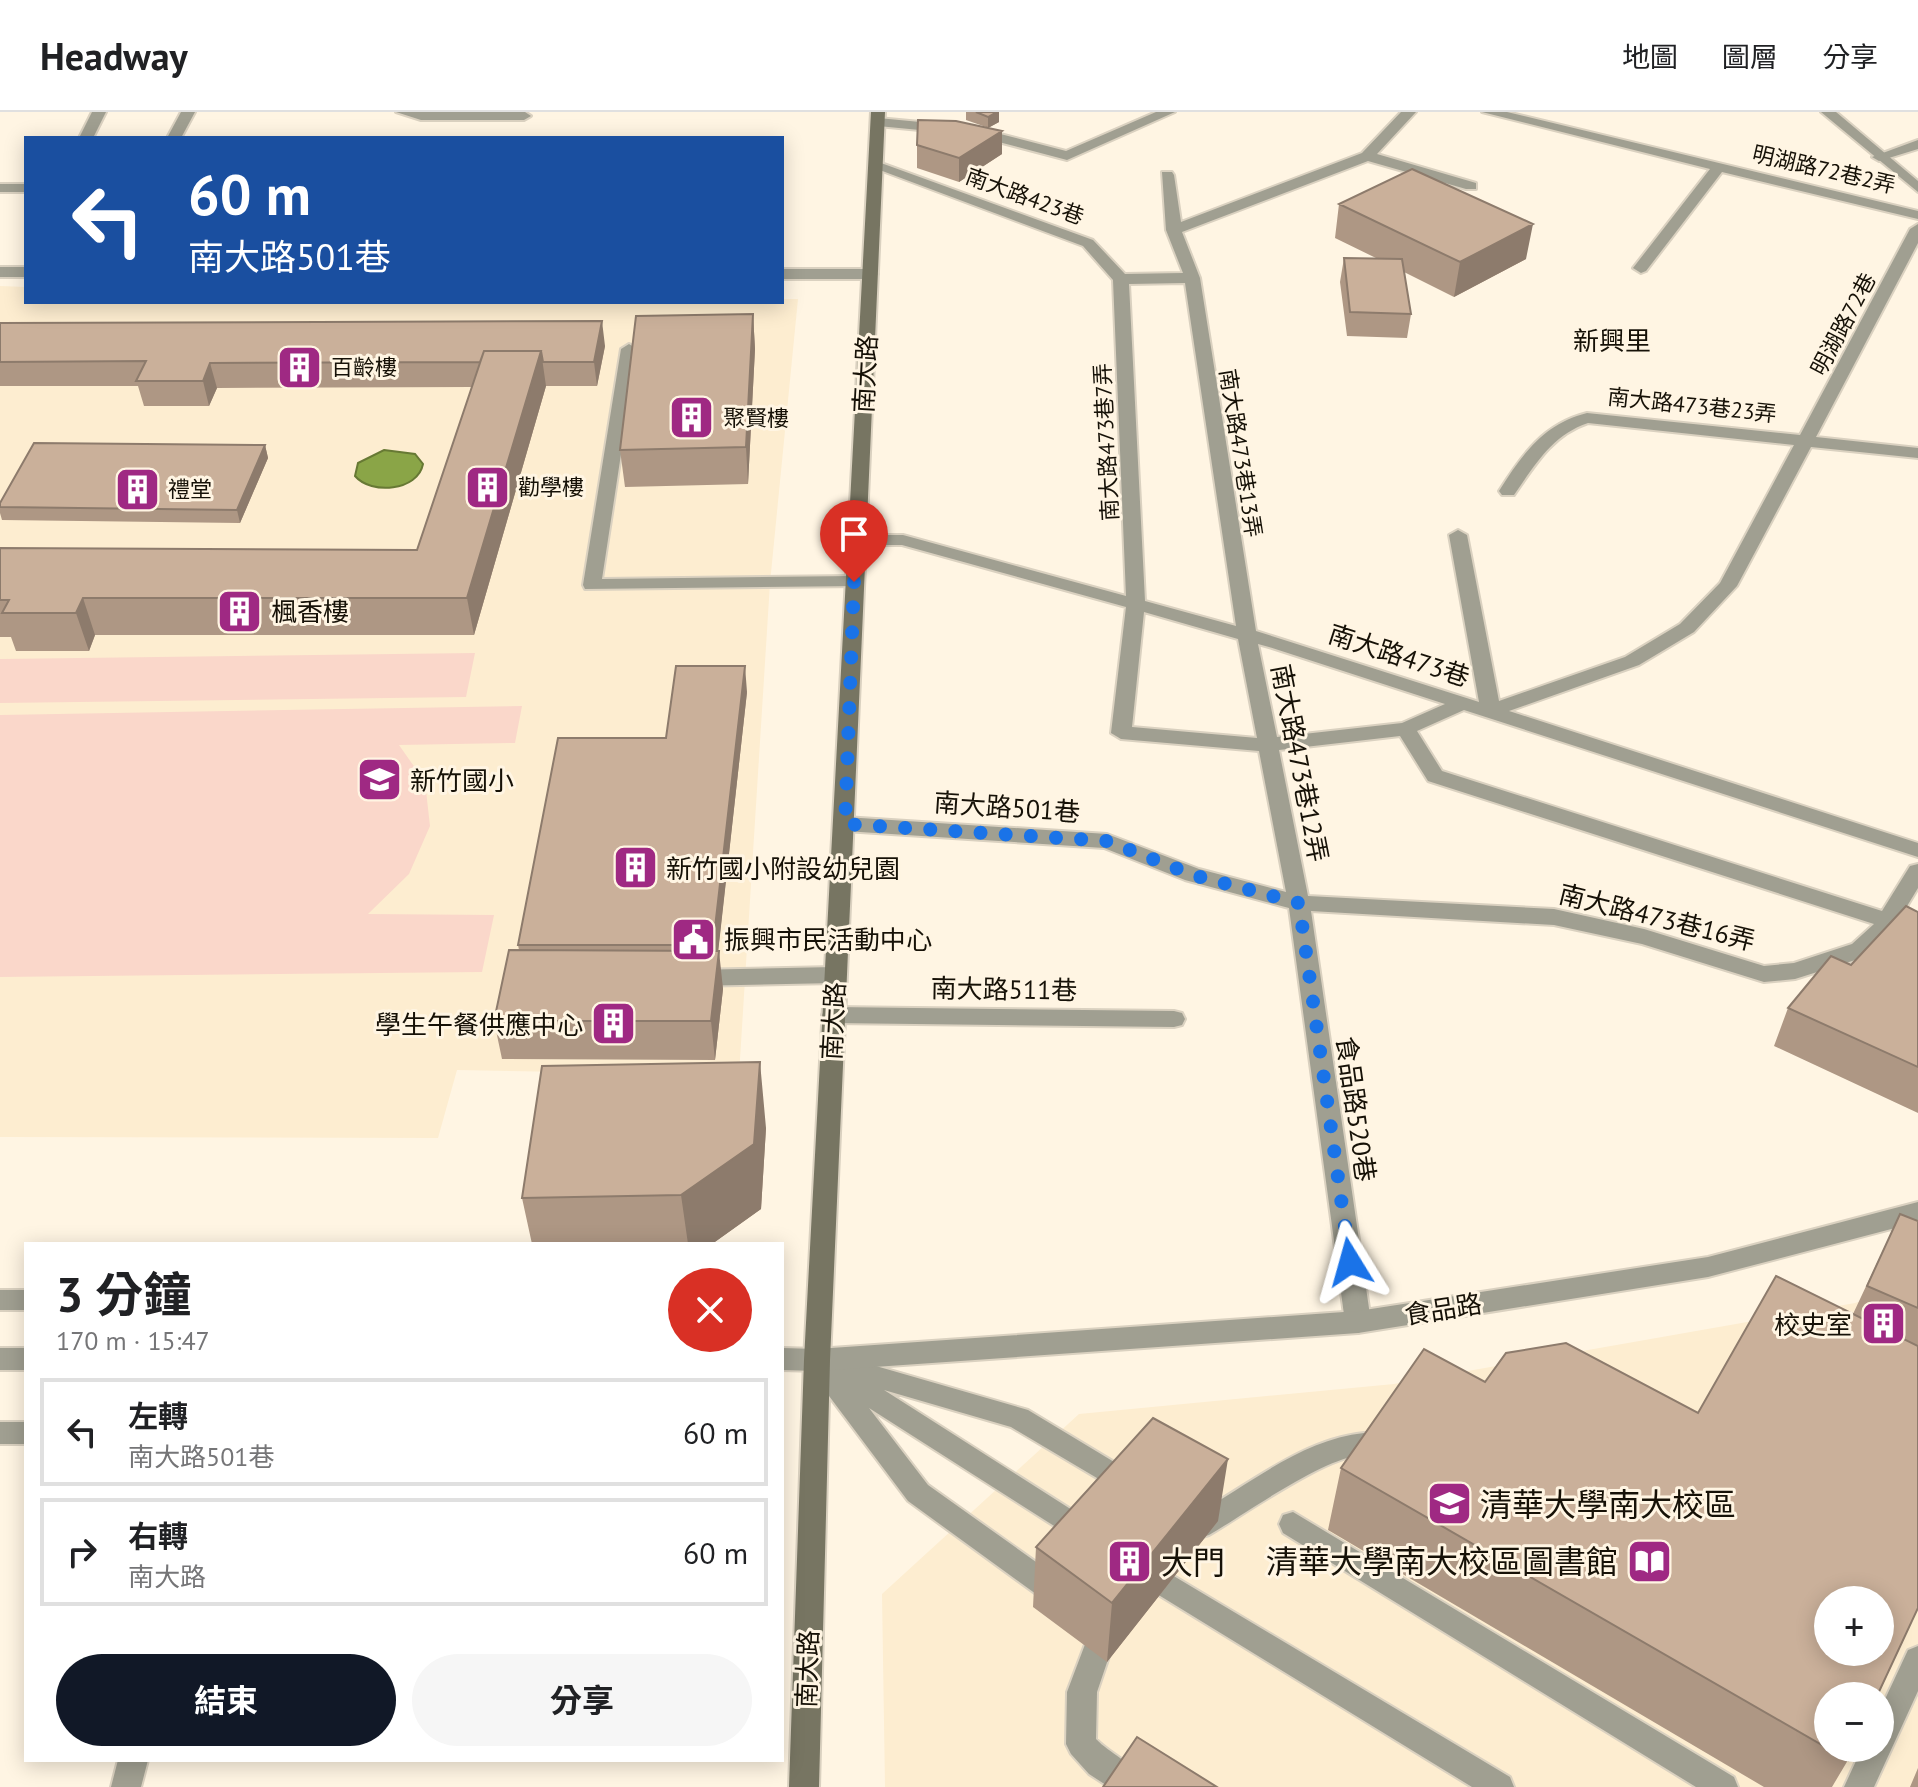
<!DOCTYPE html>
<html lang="zh-TW">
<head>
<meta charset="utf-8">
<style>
  :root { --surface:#fff; --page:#f6f6f6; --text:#202124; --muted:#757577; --line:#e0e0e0; --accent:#111827 }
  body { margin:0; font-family:"PT Sans","Noto Sans TC",sans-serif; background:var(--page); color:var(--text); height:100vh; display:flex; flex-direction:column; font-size:30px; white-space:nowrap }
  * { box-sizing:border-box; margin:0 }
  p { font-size:26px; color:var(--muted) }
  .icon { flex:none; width:44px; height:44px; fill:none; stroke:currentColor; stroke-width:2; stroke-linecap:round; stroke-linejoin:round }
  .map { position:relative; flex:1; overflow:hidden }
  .details { position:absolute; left:24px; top:1130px; width:760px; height:520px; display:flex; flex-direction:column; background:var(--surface); border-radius:0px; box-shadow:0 4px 20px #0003 }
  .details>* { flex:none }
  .hud { position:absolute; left:24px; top:24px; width:760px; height:168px; border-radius:0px; box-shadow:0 4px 20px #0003; background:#1a4fa0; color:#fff; overflow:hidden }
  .tools { position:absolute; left:1814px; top:1474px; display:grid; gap:16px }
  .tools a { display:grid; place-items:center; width:80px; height:80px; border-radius:50%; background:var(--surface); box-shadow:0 4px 20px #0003; font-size:40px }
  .pin { position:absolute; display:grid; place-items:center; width:68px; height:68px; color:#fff; margin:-82px -34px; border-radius:50% 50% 50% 0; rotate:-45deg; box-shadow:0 0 8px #0007 }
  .pin .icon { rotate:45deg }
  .me { position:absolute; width:88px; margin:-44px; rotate:352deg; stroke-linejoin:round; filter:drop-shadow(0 0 6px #0008) }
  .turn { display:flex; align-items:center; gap:28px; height:168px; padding:0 32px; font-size:36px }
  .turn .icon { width:104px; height:104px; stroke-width:2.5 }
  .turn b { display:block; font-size:56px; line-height:68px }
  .round { display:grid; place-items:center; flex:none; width:84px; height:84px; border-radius:42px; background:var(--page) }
  .headline { display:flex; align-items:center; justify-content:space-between; height:136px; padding:0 32px }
  h1 { font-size:48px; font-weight:700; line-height:60px }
  .button { display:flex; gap:16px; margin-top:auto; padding:16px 32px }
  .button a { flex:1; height:92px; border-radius:48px; background:var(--accent); color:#fff; font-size:32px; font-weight:700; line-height:92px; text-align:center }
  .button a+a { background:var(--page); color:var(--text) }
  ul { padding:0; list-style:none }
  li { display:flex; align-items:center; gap:24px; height:108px; margin:0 16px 12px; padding:0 16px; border:4px solid var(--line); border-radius:0px }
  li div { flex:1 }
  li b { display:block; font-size:30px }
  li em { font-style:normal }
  header { display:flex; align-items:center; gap:48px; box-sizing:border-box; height:112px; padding:0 40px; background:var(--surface); border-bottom:2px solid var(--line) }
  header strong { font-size:38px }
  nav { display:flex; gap:44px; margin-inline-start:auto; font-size:28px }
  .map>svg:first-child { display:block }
  .built { fill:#fdedd0; fill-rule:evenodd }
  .green { fill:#fad7ca }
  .water { fill:#8aa547; stroke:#677934; stroke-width:2 }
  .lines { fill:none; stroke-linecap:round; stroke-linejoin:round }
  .service-casing { stroke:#dad1c0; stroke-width:4 }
  .minor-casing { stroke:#dad1c0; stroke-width:4 }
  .tertiary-casing { stroke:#dad1c0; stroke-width:4 }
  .secondary-casing { stroke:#dad1c0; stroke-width:4 }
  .service { fill:#a09f91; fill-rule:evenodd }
  .minor { fill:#a09f91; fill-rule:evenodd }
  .tertiary { fill:#a09f91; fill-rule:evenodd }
  .secondary { fill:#777562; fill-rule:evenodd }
  .wall { fill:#ae9784 }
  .shaded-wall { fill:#8d7b6c }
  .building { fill:#cab09a; stroke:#8d7b6c; stroke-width:2; fill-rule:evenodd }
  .route { stroke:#1a73e8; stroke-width:14; stroke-dasharray:0 25.2 }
  .labels { text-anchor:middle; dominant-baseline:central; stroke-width:6; stroke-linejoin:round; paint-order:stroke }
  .far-street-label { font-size:22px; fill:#161107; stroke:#fff5e3 }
  .far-poi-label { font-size:22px; fill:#161107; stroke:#fff5e3; text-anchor:start }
  .far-quarter-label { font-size:26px; fill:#161107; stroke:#fff5e3 }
  .street-label { font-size:26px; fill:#161107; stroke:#fff5e3 }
  .poi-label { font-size:26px; fill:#161107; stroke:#fff5e3; text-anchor:start }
  .near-poi-label { font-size:32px; fill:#161107; stroke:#fff5e3; text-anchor:start }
</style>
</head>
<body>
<header>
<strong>Headway</strong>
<nav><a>地圖</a><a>圖層</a><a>分享</a></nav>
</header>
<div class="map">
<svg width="1918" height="1675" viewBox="0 0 1918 1675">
  <rect width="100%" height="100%" fill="#fff5e3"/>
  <!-- built -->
  <path class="built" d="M0,174L26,175V190H782V187H798L770,471L739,963L457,958L438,1026L0,1025Z
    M1918,1171V1675H885L882,1482L1079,1302L1394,1272L1855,1191ZM1828,1488H1880V1540H1828ZM1828,1584H1880V1636H1828Z"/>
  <!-- green -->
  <path class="green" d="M475,541L466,585L0,591V547Z
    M522,594L515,631L399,633L425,670L430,714L409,762L368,802L494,803L482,860L0,865V603Z"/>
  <!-- water -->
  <path class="water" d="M384,338L415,342L423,352C418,379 371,383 355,364L358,351Z"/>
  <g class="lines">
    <defs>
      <path id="service" d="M92,0H106L93,26H79Z
        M181,0H195L181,26H167Z
        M396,0H525L531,4L524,8H421Z
        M1156,0H1175L1067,48L972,23L878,14L871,10L878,6L973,15L1066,39Z
        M1401,0H1416L1377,42L1476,71V77H1466L1368,49L1182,120L1200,166L1256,519L1479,590L1449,423L1458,418L1467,423L1499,589L1625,545L1680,512L1720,471L1794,333L1588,311C1552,323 1535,353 1514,383H1502L1499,379C1522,343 1543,312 1587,301L1800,323L1910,117L1918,112V131L1816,325L1918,336V346L1811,335L1737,474L1694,520L1639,553L1509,599L1918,731V745L1464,598L1417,619L1442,659L1882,799L1910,754L1918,752V776L1886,829L1868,844L1795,867L1764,870L1642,832L1554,813L1311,799L1371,1210L1367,1217L1358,1221L1349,1217L1345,1210L1289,796L1185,768L1104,736L845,719L835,712L845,705L1107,722L1199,757L1286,780L1259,639L1121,627L1111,621L1126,495L902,433H857L848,428L857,423H903L1126,484L1113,168L1083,134L869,54L876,50L881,51L1093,128L1125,162L1183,161L1166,118L1162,60H1172L1174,63L1181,110L1362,41ZM1185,171L1236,514L1145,489L1129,172ZM1144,500L1238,527L1257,626L1132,615ZM1258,532L1269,535L1445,592L1402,611L1277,625ZM1400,624L1428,669L1874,812L1852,832L1794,851L1764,854L1644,817L1554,797L1308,784L1279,638Z
        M1482,0H1507L1918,99V107L1722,60L1646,159L1641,161L1633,156L1710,57Z
        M1918,28V37L1879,49L1872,45Z
        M0,72H26V80H0Z
        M629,232L637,237L602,467L854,464L861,466L863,470L861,474L585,477L583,473L621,237Z
        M835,855L843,857L846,863L843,869L835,871L692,874L684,872L681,866L684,860L692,858Z
        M833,895L1174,899L1182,901L1185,907L1182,913L1174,915L833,911L825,909L822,903L825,897Z
        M817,1237L1028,1298L1139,1365L1143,1373L1139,1381L1129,1385L1011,1315L884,1278L1094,1412L1098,1421L1094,1430L1084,1433L869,1296L928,1373L1067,1472L1071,1481L1067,1490L1057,1494L1047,1490L908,1389L808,1256L804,1248L808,1240Z
        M1364,1321L1391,1331L1395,1339L1391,1347L1382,1351C1377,1349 1370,1344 1365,1344C1334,1338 1239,1406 1209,1423L1199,1426L1183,1420L1179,1411L1183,1402L1198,1401C1250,1372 1303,1327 1364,1321Z
        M1293,1400L1734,1665L1738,1675H1696L1283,1421L1279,1412L1283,1403Z
        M1167,1460L1510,1665L1514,1675H1472L1157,1482L1153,1473L1157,1464Z
        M1105,1502L1115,1506L1119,1515L1097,1580L1096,1627C1110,1642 1136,1652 1144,1671L1142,1675H1109L1089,1662L1071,1642L1066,1632L1067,1580L1095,1506Z
        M1918,1534V1579L1874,1675H1844L1862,1636H1880V1598L1908,1538Z
        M118,1648H148L141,1675H111Z"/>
      <path id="minor" d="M1821,0H1836L1918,69V80Z
        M0,155H26V165H0Z
        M782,157H870L878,162L870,167H782Z
        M0,1178H26V1198H0Z
        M0,1310H26V1332H0Z"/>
      <path id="tertiary" d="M1918,1090V1110L1708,1165L1358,1221L817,1259L782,1258V1236L817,1237L1358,1199L1708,1145Z
        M0,1236H26V1258H0Z"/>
      <path id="secondary" d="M871,0H885L830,1248L819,1675H789L804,1248Z"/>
    </defs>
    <!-- service casing -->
    <use href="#service" class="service-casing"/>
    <!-- minor casing -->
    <use href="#minor" class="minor-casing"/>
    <!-- tertiary casing -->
    <use href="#tertiary" class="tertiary-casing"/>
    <!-- secondary casing -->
    <use href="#secondary" class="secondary-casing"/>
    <!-- service -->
    <use href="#service" class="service"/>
    <!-- minor -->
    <use href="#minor" class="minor"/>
    <!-- tertiary -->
    <use href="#tertiary" class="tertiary"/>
    <!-- secondary -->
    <use href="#secondary" class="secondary"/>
  </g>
  <!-- wall -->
  <path class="wall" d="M966,0H999V10L988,16L1002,19V42L959,70L917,56V33L986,15L966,8Z
    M1339,92L1526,147L1454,185L1404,160L1411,202L1407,226L1347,224L1340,170L1344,146L1378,147L1335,126Z
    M753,202L755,237L748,372L625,375L620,338Z
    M0,211L605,234L597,274H546L474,523H95L89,539H16L11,525H0V436L417,438L472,275L217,276L209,294H144L138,274H0Z
    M265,333L268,346L240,411L2,408L0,401V391Z
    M747,580L718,839L723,877L715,948L502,947L494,909L519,838L518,833Z
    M1918,800V1001L1774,934L1788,896L1851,853Z
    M766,1016L761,1097L712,1132H532L522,1086Z
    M1900,1102L1918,1109V1496L1848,1648L1832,1675H1764L1328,1418L1341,1356L1485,1270L1698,1301L1853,1202Z
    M1218,1409L1107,1550L1033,1495L1036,1435Z
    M1918,1656V1675H1910Z"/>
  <!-- shaded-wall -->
  <path class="shaded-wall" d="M997,0H999V10L988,16V5Z
    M1002,19V42L959,70V46Z
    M1533,112L1526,147L1454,185L1460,150Z
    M753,202L755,237L748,372L746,335Z
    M602,209L605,234L597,274L594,250Z
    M541,239L546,274L474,523L467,486Z
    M210,251L217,276L209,294L203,269Z
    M265,333L268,346L240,411L237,398Z
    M83,486L95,523L89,539L76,501Z
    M745,554L747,580L716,859L713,833Z
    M719,839L723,877L715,948L711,909Z
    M760,950L766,1016L761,1097L712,1132H688L681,1083Z
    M1228,1347L1218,1409L1107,1550L1112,1491Z"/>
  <!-- building -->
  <path class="building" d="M976,0H997L988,5Z
    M918,8L956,9L1002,19L959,46L917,33Z
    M1412,57L1533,112L1460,150L1339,92Z
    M1344,146L1402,147L1411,202L1350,200Z
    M753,202L746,335L620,338L636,204Z
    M602,209L594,250H543L541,239H484L480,250L210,251L203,269H136L146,249L0,250V211Z
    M484,239H541L467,486H83L76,501H2L9,488H0V436L417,438Z
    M34,331L265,333L237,398L0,395V391Z
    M676,554H745L713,833H518L558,626H666Z
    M1906,794L1918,800V955L1788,896L1831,844L1851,853Z
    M509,838L719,839L711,909H494Z
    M760,950L754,1032L681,1083L522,1086L542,954Z
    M1900,1102L1918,1109V1196L1867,1174Z
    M1776,1164L1918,1234V1496L1877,1584H1828V1636H1853L1848,1648L1341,1356L1424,1237L1485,1270L1506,1241L1566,1231L1698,1301ZM1828,1488H1880V1540H1828Z
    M1153,1306L1228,1347L1112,1491L1036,1435Z
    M1137,1625L1217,1675H1103Z"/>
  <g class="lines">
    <!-- route -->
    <path class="route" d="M854,470L845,712L1107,729L1193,763L1299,791L1350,1150"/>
  </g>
  <!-- icons -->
  <defs>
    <symbol id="building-square" viewBox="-11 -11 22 22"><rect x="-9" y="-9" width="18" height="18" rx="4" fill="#9f2983" stroke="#fff5e3"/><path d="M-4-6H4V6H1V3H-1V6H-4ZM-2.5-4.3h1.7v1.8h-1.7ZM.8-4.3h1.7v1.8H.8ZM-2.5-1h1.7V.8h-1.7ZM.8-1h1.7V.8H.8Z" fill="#fff"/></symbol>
    <symbol id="school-square" viewBox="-11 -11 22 22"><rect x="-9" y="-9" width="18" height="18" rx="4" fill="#9f2983" stroke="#fff5e3"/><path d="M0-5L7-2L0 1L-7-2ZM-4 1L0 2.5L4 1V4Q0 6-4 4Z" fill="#fff"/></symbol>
    <symbol id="civic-square" viewBox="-11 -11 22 22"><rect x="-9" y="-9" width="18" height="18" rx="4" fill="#9f2983" stroke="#fff5e3"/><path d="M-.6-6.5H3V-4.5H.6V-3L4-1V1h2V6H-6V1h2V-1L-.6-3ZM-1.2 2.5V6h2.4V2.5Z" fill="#fff"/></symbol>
    <symbol id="university-square" viewBox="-11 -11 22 22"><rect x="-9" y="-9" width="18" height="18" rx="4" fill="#9f2983" stroke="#fff5e3"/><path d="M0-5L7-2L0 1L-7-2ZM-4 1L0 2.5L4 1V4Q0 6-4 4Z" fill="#fff"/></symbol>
    <symbol id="library-square" viewBox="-11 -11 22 22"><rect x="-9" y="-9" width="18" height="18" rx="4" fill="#9f2983" stroke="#fff5e3"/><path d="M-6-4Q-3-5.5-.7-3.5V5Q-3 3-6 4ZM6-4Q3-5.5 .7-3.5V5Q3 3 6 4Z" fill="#fff"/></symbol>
  </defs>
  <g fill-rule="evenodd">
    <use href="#building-square" x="274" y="230" width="51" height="51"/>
    <use href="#building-square" x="666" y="280" width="51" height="51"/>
    <use href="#building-square" x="462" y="350" width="51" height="51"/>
    <use href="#building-square" x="112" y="352" width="51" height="51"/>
    <use href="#building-square" x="214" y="474" width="51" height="51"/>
    <use href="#school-square" x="354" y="642" width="51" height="51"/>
    <use href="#building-square" x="610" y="730" width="51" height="51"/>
    <use href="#civic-square" x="668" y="802" width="51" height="51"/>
    <use href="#building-square" x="588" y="886" width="51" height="51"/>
    <use href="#building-square" x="1858" y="1186" width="51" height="51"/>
    <use href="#university-square" x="1424" y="1366" width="51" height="51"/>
    <use href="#library-square" x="1624" y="1424" width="51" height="51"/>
    <use href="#building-square" x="1104" y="1424" width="51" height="51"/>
  </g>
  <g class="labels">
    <!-- far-street labels -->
    <g class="far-street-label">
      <text transform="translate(1824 57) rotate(13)">明湖路72巷2弄</text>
      <text transform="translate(1025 84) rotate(20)">南大路423巷</text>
      <text transform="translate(1843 212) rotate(-62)">明湖路72巷</text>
      <text transform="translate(1692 293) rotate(6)">南大路473巷23弄</text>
      <text transform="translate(1106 330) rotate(-93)">南大路473巷7弄</text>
      <text transform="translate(1241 341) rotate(81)">南大路473巷13弄</text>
    </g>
    <!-- far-poi labels -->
    <g class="far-poi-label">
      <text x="331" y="255">百齡樓</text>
      <text x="723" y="306">聚賢樓</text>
      <text x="518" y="375">勸學樓</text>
      <text x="168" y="377">禮堂</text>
    </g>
    <!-- far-quarter labels -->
    <g class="far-quarter-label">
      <text x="1612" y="228">新興里</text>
    </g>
    <!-- street labels -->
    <g class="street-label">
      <text transform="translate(865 262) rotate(-87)">南大路</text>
      <text transform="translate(1399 543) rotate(18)">南大路473巷</text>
      <text transform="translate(1300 651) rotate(79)">南大路473巷12弄</text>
      <text transform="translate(1007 695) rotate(4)">南大路501巷</text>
      <text transform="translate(1657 805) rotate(14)">南大路473巷16弄</text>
      <text transform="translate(1004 877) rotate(1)">南大路511巷</text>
      <text transform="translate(833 909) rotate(-87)">南大路</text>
      <text transform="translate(1356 997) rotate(82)">食品路520巷</text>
      <text transform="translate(1443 1197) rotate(-9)">食品路</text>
      <text transform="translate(807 1557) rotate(-88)">南大路</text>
    </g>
    <!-- poi labels -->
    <g class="poi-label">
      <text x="271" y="499">楓香樓</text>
      <text x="410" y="668">新竹國小</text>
      <text x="666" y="756">新竹國小附設幼兒園</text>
      <text x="724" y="827">振興市民活動中心</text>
      <text x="583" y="912" text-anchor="end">學生午餐供應中心</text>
      <text x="1852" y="1212" text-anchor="end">校史室</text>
    </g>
    <!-- near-poi labels -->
    <g class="near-poi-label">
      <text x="1480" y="1392">清華大學南大校區</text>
      <text x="1618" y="1449" text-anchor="end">清華大學南大校區圖書館</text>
      <text x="1161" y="1450">大門</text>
    </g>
  </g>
</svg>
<div class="tools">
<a>+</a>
<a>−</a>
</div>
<div class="pin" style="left:854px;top:470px;background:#d93025"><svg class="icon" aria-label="arrive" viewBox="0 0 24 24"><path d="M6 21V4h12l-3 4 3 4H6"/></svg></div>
<svg class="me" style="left:1350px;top:1150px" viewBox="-20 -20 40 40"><path d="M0-17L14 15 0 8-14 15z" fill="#1a73e8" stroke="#fff" stroke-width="4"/></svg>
<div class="hud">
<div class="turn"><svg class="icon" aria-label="left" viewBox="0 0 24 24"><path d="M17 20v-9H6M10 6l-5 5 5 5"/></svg><div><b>60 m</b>南大路501巷</div></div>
</div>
<section class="details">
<div class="headline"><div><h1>3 分鐘</h1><p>170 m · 15:47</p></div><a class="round" style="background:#d93025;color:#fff"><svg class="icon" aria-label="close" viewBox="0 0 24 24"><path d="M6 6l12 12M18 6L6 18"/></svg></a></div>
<ul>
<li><svg class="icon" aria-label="left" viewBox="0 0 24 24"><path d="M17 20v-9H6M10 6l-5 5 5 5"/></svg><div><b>左轉</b><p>南大路501巷</p></div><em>60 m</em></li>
<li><svg class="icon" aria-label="right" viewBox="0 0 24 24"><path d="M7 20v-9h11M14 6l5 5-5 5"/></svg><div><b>右轉</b><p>南大路</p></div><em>60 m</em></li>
</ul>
<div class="button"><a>結束</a><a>分享</a></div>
</section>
</div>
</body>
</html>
